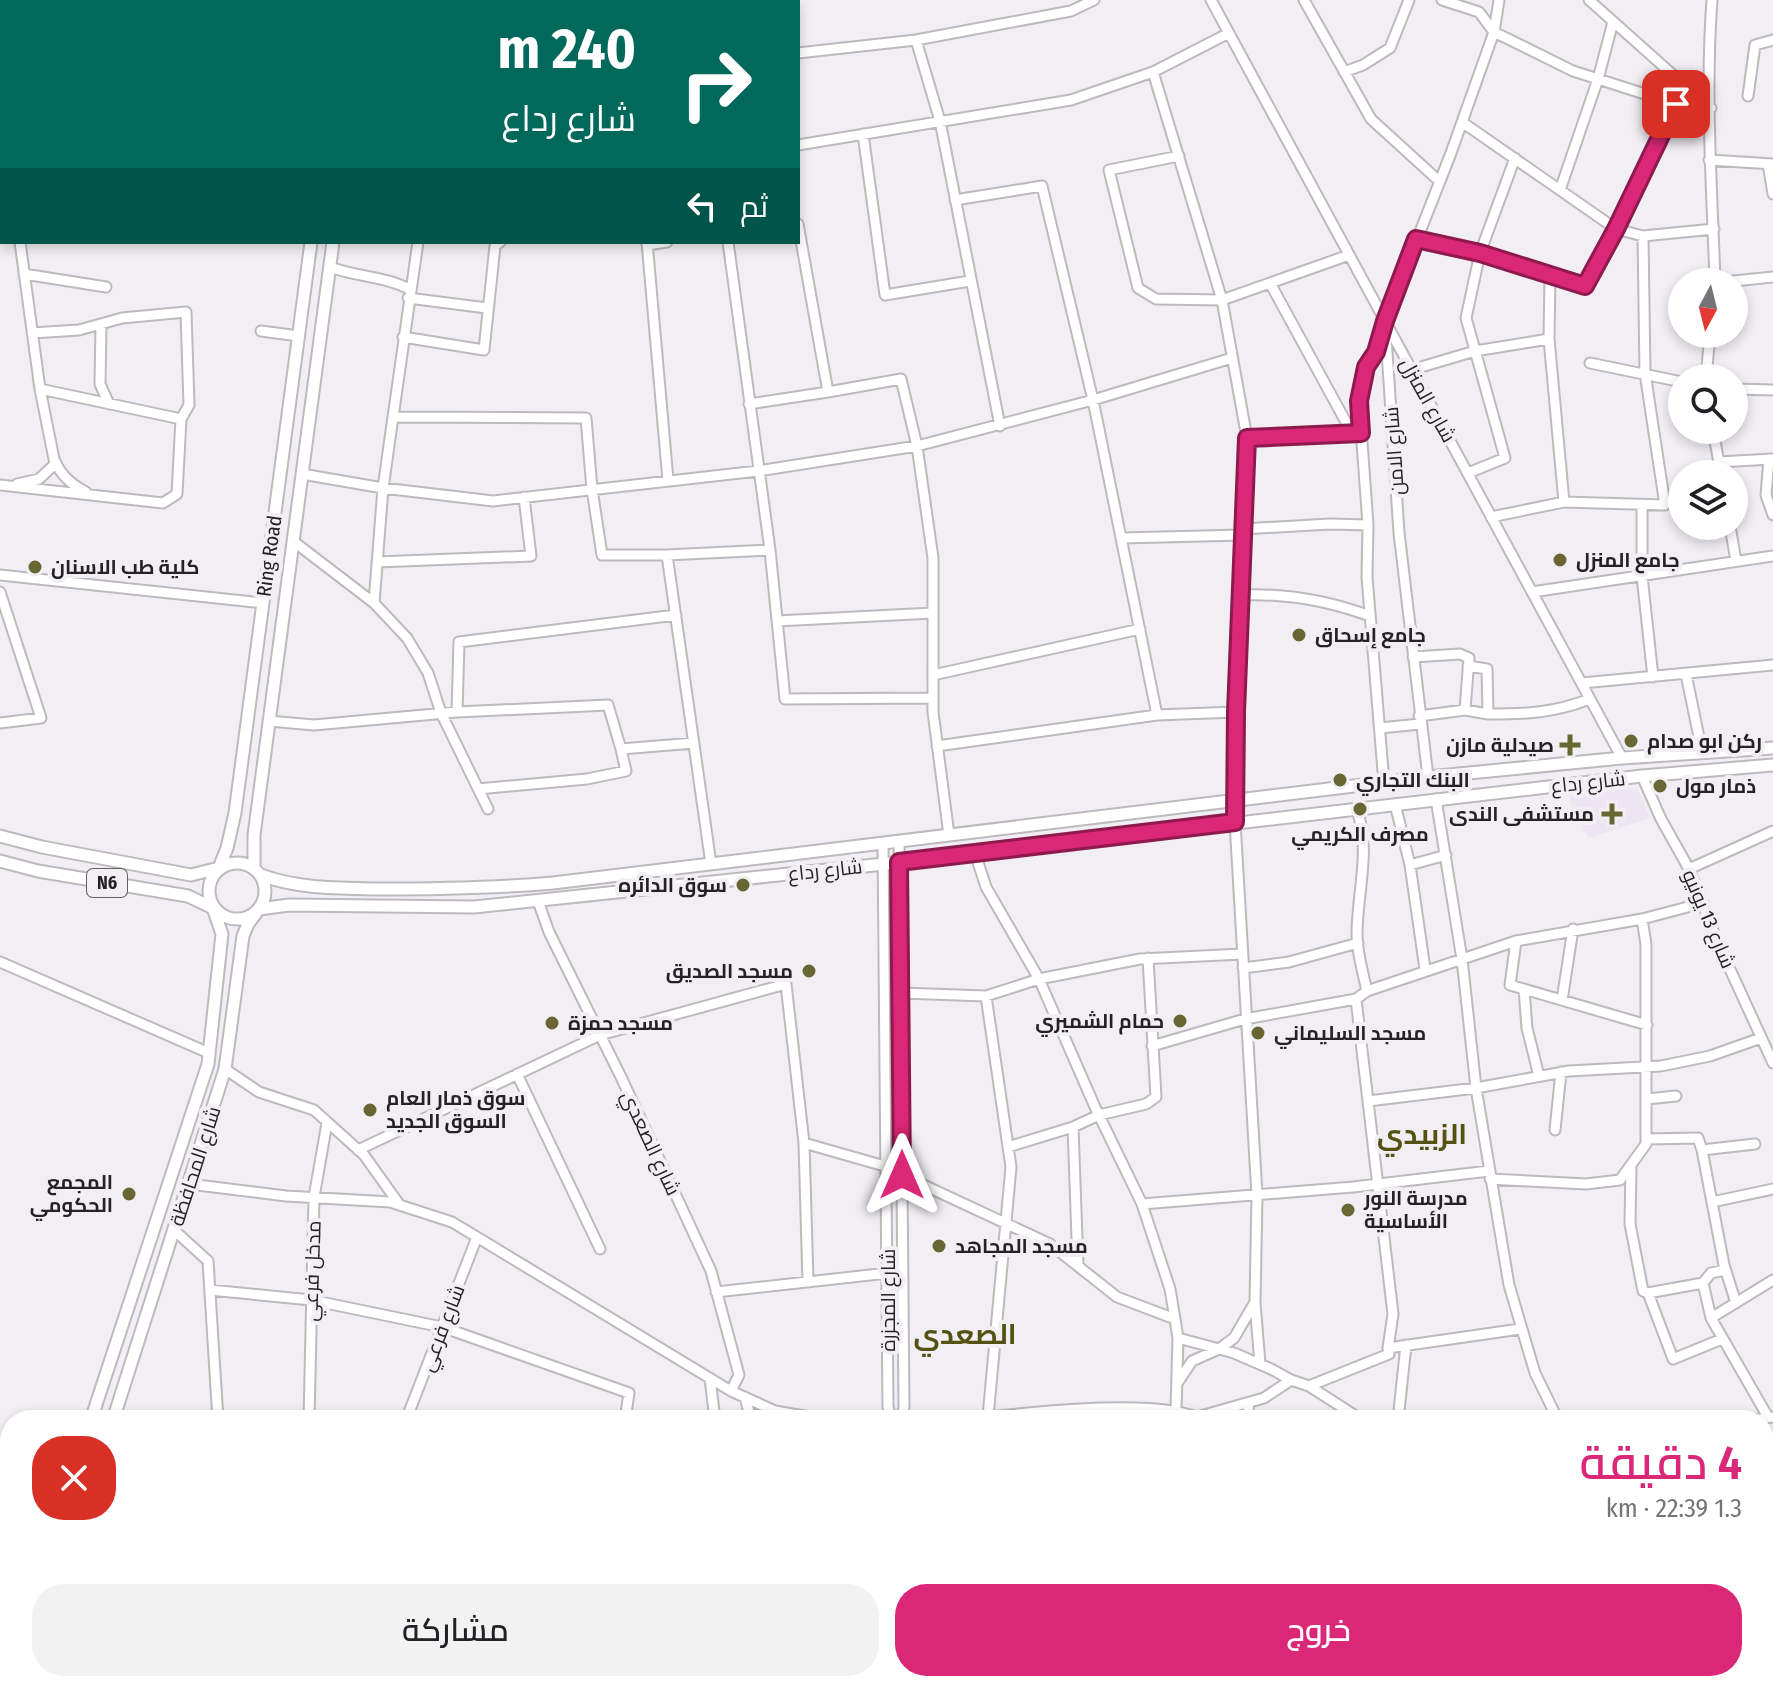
<!DOCTYPE html>
<html lang="ar">
<head>
<meta charset="utf-8">
<style>
  :root { --surface:#fff; --page:#f2f2f2; --text:#202124; --muted:#757577; --accent:#db2777 }
  body { margin:0; font-family:"Fira Sans Condensed",Cairo,sans-serif; background:var(--page); color:var(--text); direction:rtl; height:100vh; display:flex; flex-direction:column; font-size:30px; white-space:nowrap }
  * { box-sizing:border-box; margin:0 }
  p { font-size:26px; color:var(--muted) }
  .icon { flex:none; width:44px; height:44px; fill:none; stroke:currentColor; stroke-width:2; stroke-linecap:round; stroke-linejoin:round }
  .map { position:relative; flex:1; overflow:hidden; direction:ltr }
  .side { position:absolute; left:0px; top:1410px; width:1774px; height:282px; display:flex; flex-direction:column; background:var(--surface); border-radius:32px 32px 0 0; box-shadow:0 4px 12px #0003; direction:rtl }
  .side>* { flex:none }
  .hud { position:absolute; left:0px; top:0px; width:800px; height:244px; box-shadow:0 4px 12px #0003; direction:rtl; background:#00695c; color:#fff; overflow:hidden }
  .needle { width:52px; rotate:187deg }
  .controls { position:absolute; left:1668px; top:268px; display:grid; gap:16px }
  .controls a { display:grid; place-items:center; width:80px; height:80px; border-radius:50%; background:var(--surface); box-shadow:0 4px 12px #0003; font-size:40px }
  .pin { position:absolute; display:grid; place-items:center; width:68px; height:68px; color:#fff; margin:-34px; border-radius:16px; box-shadow:0 4px 12px #0006 }
  .me { position:absolute; width:88px; margin:-44px; rotate:0deg; stroke-linejoin:round; filter:drop-shadow(0 0 6px #0008) }
  .turn { display:flex; align-items:center; gap:28px; height:168px; padding:0 32px; font-size:36px }
  .turn .icon { width:104px; height:104px; stroke-width:2.5 }
  .turn b { display:block; font-size:56px; line-height:68px }
  .then { display:flex; align-items:center; height:76px; padding:0 32px; background:#0003; gap:16px; font-size:30px }
  .round { display:grid; place-items:center; flex:none; width:84px; height:84px; border-radius:32px; background:var(--page) }
  .summary { display:flex; align-items:center; justify-content:space-between; height:136px; padding:0 32px }
  h1 { font-size:48px; font-weight:600; line-height:60px; color:var(--accent) }
  .action { display:flex; gap:16px; margin-top:auto; padding:16px 32px }
  .action a { flex:1; height:92px; border-radius:32px; background:var(--accent); color:#fff; font-size:32px; font-weight:600; line-height:92px; text-align:center }
  .action a+a { background:var(--page); color:var(--text) }
  .map>svg:first-child { display:block }
  .built { fill:#ede5f1 }
  .lines { fill:none; stroke-linecap:round; stroke-linejoin:round }
  .minor-casing { stroke:#bdb9be; stroke-width:13 }
  .major-casing { stroke:#bdb9be; stroke-width:15 }
  .minor { stroke:#fff; stroke-width:9 }
  .major { stroke:#fff; stroke-width:11 }
  .route-casing { stroke:#8e194d; stroke-width:20 }
  .route { stroke:#db2777; stroke-width:14 }
  .poi-dot { fill:#686633; stroke:#f2eff4; stroke-width:3 }
  .labels { text-anchor:middle; dominant-baseline:central; stroke-width:8; stroke-linejoin:round; paint-order:stroke }
  .shield { fill:#f2eff4; stroke:#626062; stroke-width:2 }
  .shield-label { font-size:18px; font-weight:bold; fill:#242224 }
  .street-label { font-size:20px; fill:#242224; stroke:#f2eff4 }
  .poi-label { font-size:20px; font-weight:bold; fill:#242224; stroke:#f2eff4; text-anchor:start }
  .district-label { font-size:28px; font-weight:bold; fill:#545113; stroke:#f2eff4 }
</style>
</head>
<body>
<div class="map">
<svg width="1773" height="1691" viewBox="0 0 1773 1691">
  <rect width="100%" height="100%" fill="#f2eff4"/>
  <!-- built -->
  <path class="built" d="M1621,785L1638,791L1650,818L1589,838L1573,810L1568,792Z"/>
  <g class="lines">
    <defs>
      <path id="minor" d="M53,0V2
        M185,0L186,2
        M790,0V2
        M1211,0L1622,758
        M1304,0L1371,119L1439,181
        M1442,0L1479,12L1494,32L1573,71L1676,104L1711,108
        M1589,0L1709,107
        M1712,0C1705,94 1712,188 1715,282
        M467,2V0
        M626,2L636,0
        M0,21H2
        M916,40L940,121L1000,426
        M798,53L916,40L1071,11L1094,0
        M1153,72L1222,300L1247,438L1236,712L1235,822L1257,1195L1255,1302L1234,1338L1219,1349L1192,1361L1178,1382
        M1344,72L1363,65L1390,48L1409,0
        M1748,96L1755,45L1773,40
        M0,115H2
        M1462,122L1616,229L1643,236L1714,229
        M863,134L885,295L970,281
        M798,145L1071,100L1153,72L1229,33
        M1179,156L1109,170L1138,288L1156,299L1222,300L1349,255
        M1709,160L1773,164
        M1768,164L1773,194
        M1560,190L1598,79L1613,22
        M0,198L2,199
        M955,200L1042,186L1093,400L1157,715
        M1416,239L1480,253L1515,158
        M418,242L393,417L586,418L592,489L602,555H667
        M647,242L668,480
        M728,242L770,550L785,699L933,698
        M647,245L667,242
        M330,267C356,277 385,276 409,289
        M24,274L106,287
        M1724,282L1773,277
        M1270,283L1347,424L1361,433
        M408,298L487,308
        M101,324L100,384L109,404
        M261,331L299,336
        M1383,332L1376,352L1366,367L1359,401L1368,525L1367,577L1384,783
        M32,333L79,330L122,318L186,312L189,405L181,419
        M403,337L484,350L495,246L500,242
        M1590,363L1682,382
        M1411,370L1475,351L1549,339
        M1706,378L1710,334
        M1734,389L1773,390
        M828,392L901,379L917,446L933,558V712L949,835
        M749,404L828,392L798,224
        M1713,430L1721,474
        M1247,438L1361,433
        M1769,459L1766,495L1773,515
        M55,461C61,476 72,485 86,492
        M1719,462L1772,459
        M1468,473L1505,458L1466,318L1480,253L1585,286L1616,229L1676,104
        M302,474L383,488L493,501L758,471L917,446L1093,400L1232,358
        M17,484L39,479L55,464L40,389
        M0,485L163,503L177,494L181,419L40,389L20,242
        M1564,502L1665,505L1645,373L1643,236
        M1642,505V576L1653,677
        M1491,517L1564,502L1549,339L1550,275
        M1730,526L1736,561
        M1242,529L1330,524L1368,525
        M1122,538L1242,535
        M293,541L374,603L383,488L393,417
        M377,562L531,556L524,497
        M0,575L263,603
        M0,592L41,718L0,723
        M1532,592L1773,556
        M1240,595C1284,593 1329,601 1370,616
        M374,603L407,638L428,673L441,713L488,809
        M676,615L459,642L457,712L608,705L621,749L694,743
        M777,621L933,613
        M1413,657L1460,654L1469,658L1465,710
        M1686,674L1702,752
        M933,675L1140,629
        M1582,683L1773,665
        M1488,714C1528,714 1553,713 1590,699
        M1419,716L1465,710L1488,714L1487,669L1468,666
        M269,721L314,725L457,712
        M1380,728L1420,724
        M937,746L1157,715L1236,712
        M1642,776L1661,819L1689,869L1717,941L1773,1063
        M1428,777L1399,533L1385,321L1451,153L1494,32L1499,0
        M478,789L587,779L626,771L621,749
        M1436,799L1462,959L1476,1088L1509,1285L1535,1373L1558,1420
        M1395,804L1410,865L1425,969
        M899,841L904,1407L901,1420
        M883,843L888,1407L892,1420
        M975,853L986,887L1039,979L1095,1107L1142,1204L1170,1289L1175,1319
        M711,864L667,555L770,550
        M1410,865L1446,855
        M1689,869L1773,831
        M538,901L549,932L621,1077L711,1271L739,1375L731,1391
        M1516,941L1510,985L1647,1025
        M0,962L209,1053
        M1243,968L1289,962L1358,943
        M1524,989L1527,1028L1539,1076
        M1367,991L1516,941L1642,919L1703,903
        M901,993L986,996L1039,979L1140,959L1242,954
        M986,996L1011,1167L988,1417
        M1562,1000L1573,929
        M1152,1046L1245,1019L1356,999
        M225,1069L259,1092L314,1110L364,1155L399,1204
        M517,1074L600,1249
        M1647,1099L1676,1096
        M1368,1101L1476,1088L1569,1071L1661,1066L1710,1056L1761,1038
        M1073,1127L1099,1115L1146,1104L1156,1097L1148,958
        M1555,1130L1561,1072
        M1647,1139L1698,1138L1702,1150
        M804,1143L888,1167
        M1008,1147L1073,1127L1078,1266
        M358,1150L600,1035L786,984L804,1143L808,1282
        M1631,1165L1630,1224L1643,1291L1648,1293
        M888,1172L902,1175L1050,1244L1117,1297L1175,1319L1178,1338L1234,1353L1271,1369L1291,1380L1309,1386L1362,1420
        M1490,1179L1586,1184L1620,1180L1646,1144V944L1642,919
        M189,1184L286,1196L390,1202L452,1222L731,1391L775,1411L827,1420
        M1712,1202L1773,1189
        M1142,1204L1353,1187L1489,1171
        M174,1230L208,1261L218,1420
        M1703,1283L1711,1273L1725,1270
        M210,1290L311,1300L442,1327L629,1393L625,1420
        M716,1292L888,1273
        M1255,1303L1260,1364
        M1736,1303L1724,1265L1702,1150L1755,1144
        M1711,1318L1703,1283L1648,1293L1673,1359L1722,1339
        M1388,1348L1520,1329
        M710,1378L715,1420
        M1309,1386L1389,1354L1388,1348L1393,1314L1356,999L1367,991C1363,973 1357,953 1357,934C1357,893 1372,847 1356,808
        M745,1397L751,1420
        M1197,1417L1264,1398L1291,1380
        M1768,1417L1711,1318L1773,1280
        M309,1420L314,1197L327,1123
        M406,1420L477,1237
        M958,1420C1011,1415 1160,1395 1202,1420
        M1170,1420L1176,1410L1178,1338
        M1247,1420L1249,1403
        M1398,1420L1406,1345
        M1753,1420L1773,1417
        M0,1546L10,1548
        M1764,1554H1773
        M1764,1610L1773,1613
        M1764,1632L1773,1629
        M370,1682L375,1691
        M770,1682V1691
        M941,1682L961,1691
        M1159,1682V1691
        M1291,1682L1294,1691
        M1440,1682L1441,1686L1448,1691
        M1488,1682L1491,1691
        M1548,1682L1555,1687L1569,1691
        M1692,1682L1696,1691
        M1750,1682L1753,1691
        M287,1691V1682
        M396,1691L406,1682
        M898,1691L899,1682
        M1028,1691L1029,1682
        M1109,1691L1110,1682
        M1206,1691V1682
        M1371,1691L1372,1682
        M1648,1691L1661,1682"/>
      <path id="major" d="M343,2V0
        M365,2V0
        M0,836L42,847L191,875L219,868L227,848L235,813L311,242
        M0,861L38,871L188,896L213,908L222,934L208,1064L91,1420
        M209 891a28 28 0 1 1 56 0a28 28 0 1 1-56 0Z
        M254,868V835L333,242
        M261,875C298,889 339,888 378,889C437,889 494,888 553,883L1428,777L1622,758L1773,748
        M113,1420L225,1069L243,936L248,924L259,909L289,905L474,907L884,864L1642,776L1773,765
        M31,1682V1691
        M52,1682V1691"/>
    </defs>
    <!-- minor casing -->
    <use href="#minor" class="minor-casing"/>
    <!-- major casing -->
    <use href="#major" class="major-casing"/>
    <!-- minor -->
    <use href="#minor" class="minor"/>
    <!-- major -->
    <use href="#major" class="major"/>
  </g>
  <g class="lines">
    <defs>
      <path id="route" d="M902,1175L899,862L1235,822L1236,712L1247,438L1361,433L1359,401L1366,367L1376,352L1385,321L1416,239L1480,253L1585,286L1616,229L1676,104"/>
    </defs>
    <!-- route casing -->
    <use href="#route" class="route-casing"/>
    <!-- route -->
    <use href="#route" class="route"/>
  </g>
  <!-- markers -->
  <g class="poi-dot">
    <circle cx="1560" cy="560" r="8"/>
    <circle cx="35" cy="567" r="8"/>
    <circle cx="1299" cy="635" r="8"/>
    <circle cx="1631" cy="741" r="8"/>
    <path d="M1566 733h8v8h8v8h-8v8h-8v-8h-8v-8h8z"/>
    <circle cx="1340" cy="780" r="8"/>
    <circle cx="1660" cy="786" r="8"/>
    <circle cx="1360" cy="809" r="8"/>
    <path d="M1608 802h8v8h8v8h-8v8h-8v-8h-8v-8h8z"/>
    <circle cx="743" cy="885" r="8"/>
    <circle cx="809" cy="971" r="8"/>
    <circle cx="1180" cy="1021" r="8"/>
    <circle cx="552" cy="1023" r="8"/>
    <circle cx="1258" cy="1033" r="8"/>
    <circle cx="370" cy="1110" r="8"/>
    <circle cx="129" cy="1194" r="8"/>
    <circle cx="1348" cy="1210" r="8"/>
    <circle cx="939" cy="1246" r="8"/>
  </g>
  <g class="labels">
    <!-- shield labels -->
    <rect class="shield" x="87" y="869" width="40" height="28" rx="6"/>
    <g class="shield-label">
      <text x="107" y="883">N6</text>
    </g>
    <!-- street labels -->
    <g class="street-label">
      <text transform="translate(1428 400) rotate(61)">شارع المنزل</text>
      <text transform="translate(1394 451) rotate(-94)">شارع الامن</text>
      <text transform="translate(269 556) rotate(-82)">Ring Road</text>
      <text transform="translate(1588 782) rotate(-6)">شارع رداع</text>
      <text transform="translate(825 870) rotate(-6)">شارع رداع</text>
      <text transform="translate(1709 919) rotate(67)">شارع 13 يونيو</text>
      <text transform="translate(651 1143) rotate(65)">شارع الصعدي</text>
      <text transform="translate(195 1166) rotate(-72)">شارع المحافظة</text>
      <text transform="translate(312 1271) rotate(-88)">مدخل فرعي</text>
      <text transform="translate(888 1300) rotate(-90)">شارع المجزرة</text>
      <text transform="translate(442 1328) rotate(-69)">شارع فرعي</text>
    </g>
    <!-- poi labels -->
    <g class="poi-label">
      <text x="1576" y="560">جامع المنزل</text>
      <text x="51" y="567">كلية طب الاسنان</text>
      <text x="1315" y="635">جامع إسحاق</text>
      <text x="1647" y="741">ركن ابو صدام</text>
      <text x="1554" y="745" text-anchor="end">صيدلية مازن</text>
      <text x="1356" y="780">البنك التجاري</text>
      <text x="1676" y="786">ذمار مول</text>
      <text x="1594" y="814" text-anchor="end">مستشفى الندى</text>
      <text x="1360" y="834" text-anchor="middle">مصرف الكريمي</text>
      <text x="727" y="885" text-anchor="end">سوق الدائره</text>
      <text x="793" y="971" text-anchor="end">مسجد الصديق</text>
      <text x="1164" y="1021" text-anchor="end">حمام الشميري</text>
      <text x="568" y="1023">مسجد حمزة</text>
      <text x="1274" y="1033">مسجد السليماني</text>
      <text x="386" y="1098">سوق ذمار العام<tspan x="386" dy="23">السوق الجديد</tspan></text>
      <text x="113" y="1182" text-anchor="end">المجمع<tspan x="113" dy="23">الحكومي</tspan></text>
      <text x="1364" y="1198">مدرسة النور<tspan x="1364" dy="23">الأساسية</tspan></text>
      <text x="955" y="1246">مسجد المجاهد</text>
    </g>
    <!-- district labels -->
    <g class="district-label">
      <text x="1422" y="1134">الزبيدي</text>
      <text x="965" y="1334">الصعدي</text>
    </g>
  </g>
</svg>
<div class="controls">
<a><svg class="needle" viewBox="-14 -14 28 28"><path d="M0-13l5 13h-10z" fill="#e53935"/><path d="M0 13l5-13h-10z" fill="#757577"/></svg></a>
<a><svg class="icon" aria-label="search" viewBox="0 0 24 24"><circle cx="10" cy="10" r="6"/><path d="M15 15l6 6"/></svg></a>
<a><svg class="icon" aria-label="layers" viewBox="0 0 24 24"><path d="M12 4l9 5-9 5-9-5zM3 14l9 5 9-5"/></svg></a>
</div>
<div class="pin" style="left:1676px;top:104px;background:#d93025"><svg class="icon" aria-label="arrive" viewBox="0 0 24 24"><path d="M6 21V4h12l-3 4 3 4H6"/></svg></div>
<svg class="me" style="left:902px;top:1175px" viewBox="-20 -20 40 40"><path d="M0-17L14 15 0 8-14 15z" fill="#db2777" stroke="#fff" stroke-width="4"/></svg>
<div class="hud">
<div class="turn"><svg class="icon" aria-label="right" viewBox="0 0 24 24"><path d="M7 20v-9h11M14 6l5 5-5 5"/></svg><div><b>240 m</b>شارع رداع</div></div>
<div class="then">ثم<svg class="icon" aria-label="left" viewBox="0 0 24 24"><path d="M17 20v-9H6M10 6l-5 5 5 5"/></svg></div>
</div>
<section class="side">
<div class="summary"><div><h1>4 دقيقة</h1><p>1.3 km · 22:39</p></div><a class="round" style="background:#d93025;color:#fff"><svg class="icon" aria-label="close" viewBox="0 0 24 24"><path d="M6 6l12 12M18 6L6 18"/></svg></a></div>
<div class="action"><a>خروج</a><a>مشاركة</a></div>
</section>
</div>
</body>
</html>
